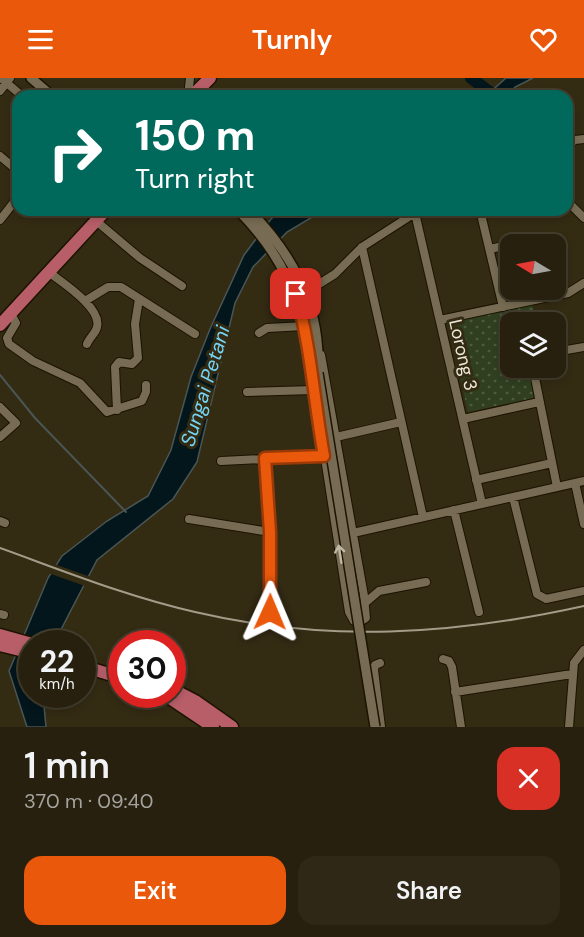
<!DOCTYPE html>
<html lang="en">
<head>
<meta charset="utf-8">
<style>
  :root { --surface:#27200e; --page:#2f2817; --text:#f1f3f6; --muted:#a4a39e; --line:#433e2e; --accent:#ea580c }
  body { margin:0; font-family:"DM Sans",sans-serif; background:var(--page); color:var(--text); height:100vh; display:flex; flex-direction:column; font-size:22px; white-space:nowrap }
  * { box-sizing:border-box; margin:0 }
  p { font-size:20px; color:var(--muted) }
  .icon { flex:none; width:33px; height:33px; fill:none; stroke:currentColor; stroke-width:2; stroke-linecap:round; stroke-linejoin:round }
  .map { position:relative; height:649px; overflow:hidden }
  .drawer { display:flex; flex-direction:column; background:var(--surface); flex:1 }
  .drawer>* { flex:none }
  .hud { position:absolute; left:12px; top:12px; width:561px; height:126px; border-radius:18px; box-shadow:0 3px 9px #0003,0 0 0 2px var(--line); background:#00695c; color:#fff; overflow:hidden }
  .needle { width:39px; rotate:280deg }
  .fabs { position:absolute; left:500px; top:156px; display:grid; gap:12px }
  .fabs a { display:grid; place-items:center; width:66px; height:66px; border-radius:12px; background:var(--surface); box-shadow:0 3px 9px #0003,0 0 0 2px var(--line); font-size:30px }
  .speed { position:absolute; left:18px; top:552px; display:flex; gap:12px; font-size:30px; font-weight:700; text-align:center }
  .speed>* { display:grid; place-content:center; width:78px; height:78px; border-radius:50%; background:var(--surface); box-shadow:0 3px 9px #0003,0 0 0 2px var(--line); line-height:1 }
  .speed small { font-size:15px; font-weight:400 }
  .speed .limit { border:9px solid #d22; background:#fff; color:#111 }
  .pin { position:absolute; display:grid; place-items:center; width:51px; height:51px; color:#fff; margin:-26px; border-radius:12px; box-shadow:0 3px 9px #0006 }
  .me { position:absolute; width:66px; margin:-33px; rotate:1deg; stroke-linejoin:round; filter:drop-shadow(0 0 4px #0008) }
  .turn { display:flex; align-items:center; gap:21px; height:126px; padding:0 24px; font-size:27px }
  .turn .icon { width:78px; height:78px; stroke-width:2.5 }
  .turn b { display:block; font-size:42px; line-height:51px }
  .round { display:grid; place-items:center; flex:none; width:63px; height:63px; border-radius:18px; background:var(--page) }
  .summary { display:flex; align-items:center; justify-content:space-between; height:102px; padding:0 24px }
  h1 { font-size:36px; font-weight:600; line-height:45px }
  .primary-button { display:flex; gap:12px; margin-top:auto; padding:12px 24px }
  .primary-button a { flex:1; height:69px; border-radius:18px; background:var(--accent); color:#fff; font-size:24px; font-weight:600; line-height:69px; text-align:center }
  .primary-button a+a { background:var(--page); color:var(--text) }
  header { display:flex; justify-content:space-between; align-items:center; height:78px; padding:0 24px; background:var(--accent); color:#fff; font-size:27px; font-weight:600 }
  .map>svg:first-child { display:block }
  .green { fill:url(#green-dots) }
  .water { fill:#03161c; stroke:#4a5656; stroke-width:1.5 }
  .pier { fill:#342b13 }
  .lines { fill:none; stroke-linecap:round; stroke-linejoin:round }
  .stream { stroke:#4a5656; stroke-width:2 }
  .river { stroke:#03161c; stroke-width:12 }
  .minor-casing { stroke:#1c1300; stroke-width:10 }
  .tertiary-casing { stroke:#1c1300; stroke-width:12 }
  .primary-casing { stroke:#1c1300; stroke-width:15 }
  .minor { stroke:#776c53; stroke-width:8 }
  .tertiary { stroke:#776c53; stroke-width:9 }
  .primary { stroke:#b75e69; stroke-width:12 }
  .rail { stroke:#a39c89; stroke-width:2 }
  .tertiary-bridge-casing { stroke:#1c1300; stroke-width:12; stroke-linecap:butt }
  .tertiary-bridge { stroke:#776c53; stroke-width:9 }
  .oneway { stroke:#c0b8a5 }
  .route-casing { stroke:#983908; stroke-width:15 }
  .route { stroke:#ea580c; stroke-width:10 }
  .labels { text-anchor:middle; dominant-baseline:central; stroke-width:6; stroke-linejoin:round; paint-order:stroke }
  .street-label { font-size:18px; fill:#f0eadc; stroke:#342b13 }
  .water-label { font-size:20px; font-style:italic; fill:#74d4f6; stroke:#342b13 }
</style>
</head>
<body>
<header><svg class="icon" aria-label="menu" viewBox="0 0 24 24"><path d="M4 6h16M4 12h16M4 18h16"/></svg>Turnly<svg class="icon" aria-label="heart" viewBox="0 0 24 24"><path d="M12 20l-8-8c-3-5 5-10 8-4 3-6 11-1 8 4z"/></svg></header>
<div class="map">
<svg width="584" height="649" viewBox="0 0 584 649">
  <defs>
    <pattern id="green-dots" width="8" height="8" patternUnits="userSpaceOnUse" patternTransform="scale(1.5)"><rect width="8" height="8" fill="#303f20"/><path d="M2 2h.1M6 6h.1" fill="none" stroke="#4e5b40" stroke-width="1.8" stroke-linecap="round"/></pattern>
  </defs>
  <rect width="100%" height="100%" fill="#342b13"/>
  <!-- green -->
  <path class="green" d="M532,225L536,244H510V290H528L534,320L468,334L447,243Z"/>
  <!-- water -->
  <path class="water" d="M506,0H533L515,9L507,18H486Z
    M282,132H324L287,154L253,189L235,225L197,384L173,421L97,482L54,565L32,566V616L43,617L46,649H27L9,593L48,500L62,478L107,443L148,418L171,372L191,299L210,251L244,177L271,141Z"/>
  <!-- pier -->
  <path class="pier" d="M54,486L91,499L85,508L48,495Z"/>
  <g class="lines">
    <!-- stream -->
    <path class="stream" d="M0,297L35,340L126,434"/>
    <!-- river -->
    <path class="river" d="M471,0L495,18"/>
    <defs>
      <path id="minor" d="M1,0L22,18
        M0,13L10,0
        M188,18L190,0
        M567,67L575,62L584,61
        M0,78L18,93
        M567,123L584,140
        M480,132L503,229
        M415,135L482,426
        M0,142L18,119
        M95,142L140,180L182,208
        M362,169L423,439
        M490,171L542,159L549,166
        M555,193L561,216
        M50,195C63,205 102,230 97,249C96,255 89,260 87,266
        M307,220L311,211L335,196L362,169L418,133
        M85,223L108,209H121L195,256
        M11,236L16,245L7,260L9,266L33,283L80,305L107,334L142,323L146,314V307
        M440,242L568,215L584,205
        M259,255L267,250L305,248
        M307,265L349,534L354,543L360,544L366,540L364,518L321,277
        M555,274L584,269
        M533,290L557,409
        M247,314L313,312
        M0,329L16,345L0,359
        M117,332L115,289L119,284L132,286L138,280L135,246L139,221
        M463,341L539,324
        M336,359L401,344
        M265,380L270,454V534
        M221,383L324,378
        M476,402L552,385
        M575,405L584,446
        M513,419L537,516L546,521L584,513
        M454,432L479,534
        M189,441L270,454
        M0,443L5,445
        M353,455L584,403
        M365,525L379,513L426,504
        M0,536L4,537
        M443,581L449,583L452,589L461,649
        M380,585L375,587L374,592L381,649
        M455,614L572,596
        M569,649L574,585L584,572"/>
      <path id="tertiary" d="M31,0L52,18
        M238,132C291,185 298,227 318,295
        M249,132C290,173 319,225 318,284"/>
      <path id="primary" d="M192,18L210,0
        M0,247L106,132
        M0,557L32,566
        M0,567L32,575
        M82,588L122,600
        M172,611L195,623L232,649
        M164,616L213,649"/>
    </defs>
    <!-- minor casing -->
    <use href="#minor" class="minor-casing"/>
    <!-- tertiary casing -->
    <use href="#tertiary" class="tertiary-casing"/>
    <!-- primary casing -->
    <use href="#primary" class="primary-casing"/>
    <!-- minor -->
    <use href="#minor" class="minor"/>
    <!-- tertiary -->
    <use href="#tertiary" class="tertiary"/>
    <!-- primary -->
    <use href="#primary" class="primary"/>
    <!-- rail -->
    <path class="rail" d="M0,470C64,493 128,519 195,534C327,565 453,557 584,528"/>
    <defs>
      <path id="tertiary-bridge" d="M318,295L375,649"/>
    </defs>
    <!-- tertiary-bridge casing -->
    <use href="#tertiary-bridge" class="tertiary-bridge-casing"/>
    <!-- tertiary-bridge -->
    <use href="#tertiary-bridge" class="tertiary-bridge"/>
  </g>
  <!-- one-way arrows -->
  <defs><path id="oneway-shaft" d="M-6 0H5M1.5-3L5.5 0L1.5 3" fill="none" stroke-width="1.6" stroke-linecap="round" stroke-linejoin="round" transform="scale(1.5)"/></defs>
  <use class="oneway" href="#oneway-shaft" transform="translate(340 476) rotate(-99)"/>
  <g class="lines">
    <defs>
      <path id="route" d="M270,534V454L265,380L324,378C314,324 311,268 296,216"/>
    </defs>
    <!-- route casing -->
    <use href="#route" class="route-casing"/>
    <!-- route -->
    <use href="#route" class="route"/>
  </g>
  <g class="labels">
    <!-- street labels -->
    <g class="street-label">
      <text transform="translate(463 277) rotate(77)">Lorong 3</text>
    </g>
    <!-- water labels -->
    <g class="water-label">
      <text transform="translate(205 308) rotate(-73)">Sungai Petani</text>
    </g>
  </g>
</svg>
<div class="fabs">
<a><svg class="needle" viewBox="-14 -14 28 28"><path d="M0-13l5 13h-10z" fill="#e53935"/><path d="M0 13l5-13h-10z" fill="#a4a39e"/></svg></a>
<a><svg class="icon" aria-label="layers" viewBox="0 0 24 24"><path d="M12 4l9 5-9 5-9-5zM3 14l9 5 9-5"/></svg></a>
</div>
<div class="speed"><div>22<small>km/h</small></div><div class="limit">30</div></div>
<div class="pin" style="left:296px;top:216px;background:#d93025"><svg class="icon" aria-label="arrive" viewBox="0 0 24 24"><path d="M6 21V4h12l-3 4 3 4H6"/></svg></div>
<svg class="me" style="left:270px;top:534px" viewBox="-20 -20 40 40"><path d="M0-17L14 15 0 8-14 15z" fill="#ea580c" stroke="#fff" stroke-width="4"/></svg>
<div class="hud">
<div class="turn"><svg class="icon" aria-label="right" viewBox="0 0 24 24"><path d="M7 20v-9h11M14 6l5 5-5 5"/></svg><div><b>150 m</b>Turn right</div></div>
</div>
</div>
<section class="drawer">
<div class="summary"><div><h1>1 min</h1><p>370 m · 09:40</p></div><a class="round" style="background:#d93025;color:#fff"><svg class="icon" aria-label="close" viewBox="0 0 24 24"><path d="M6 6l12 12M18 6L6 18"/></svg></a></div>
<div class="primary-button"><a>Exit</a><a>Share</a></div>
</section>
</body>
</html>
